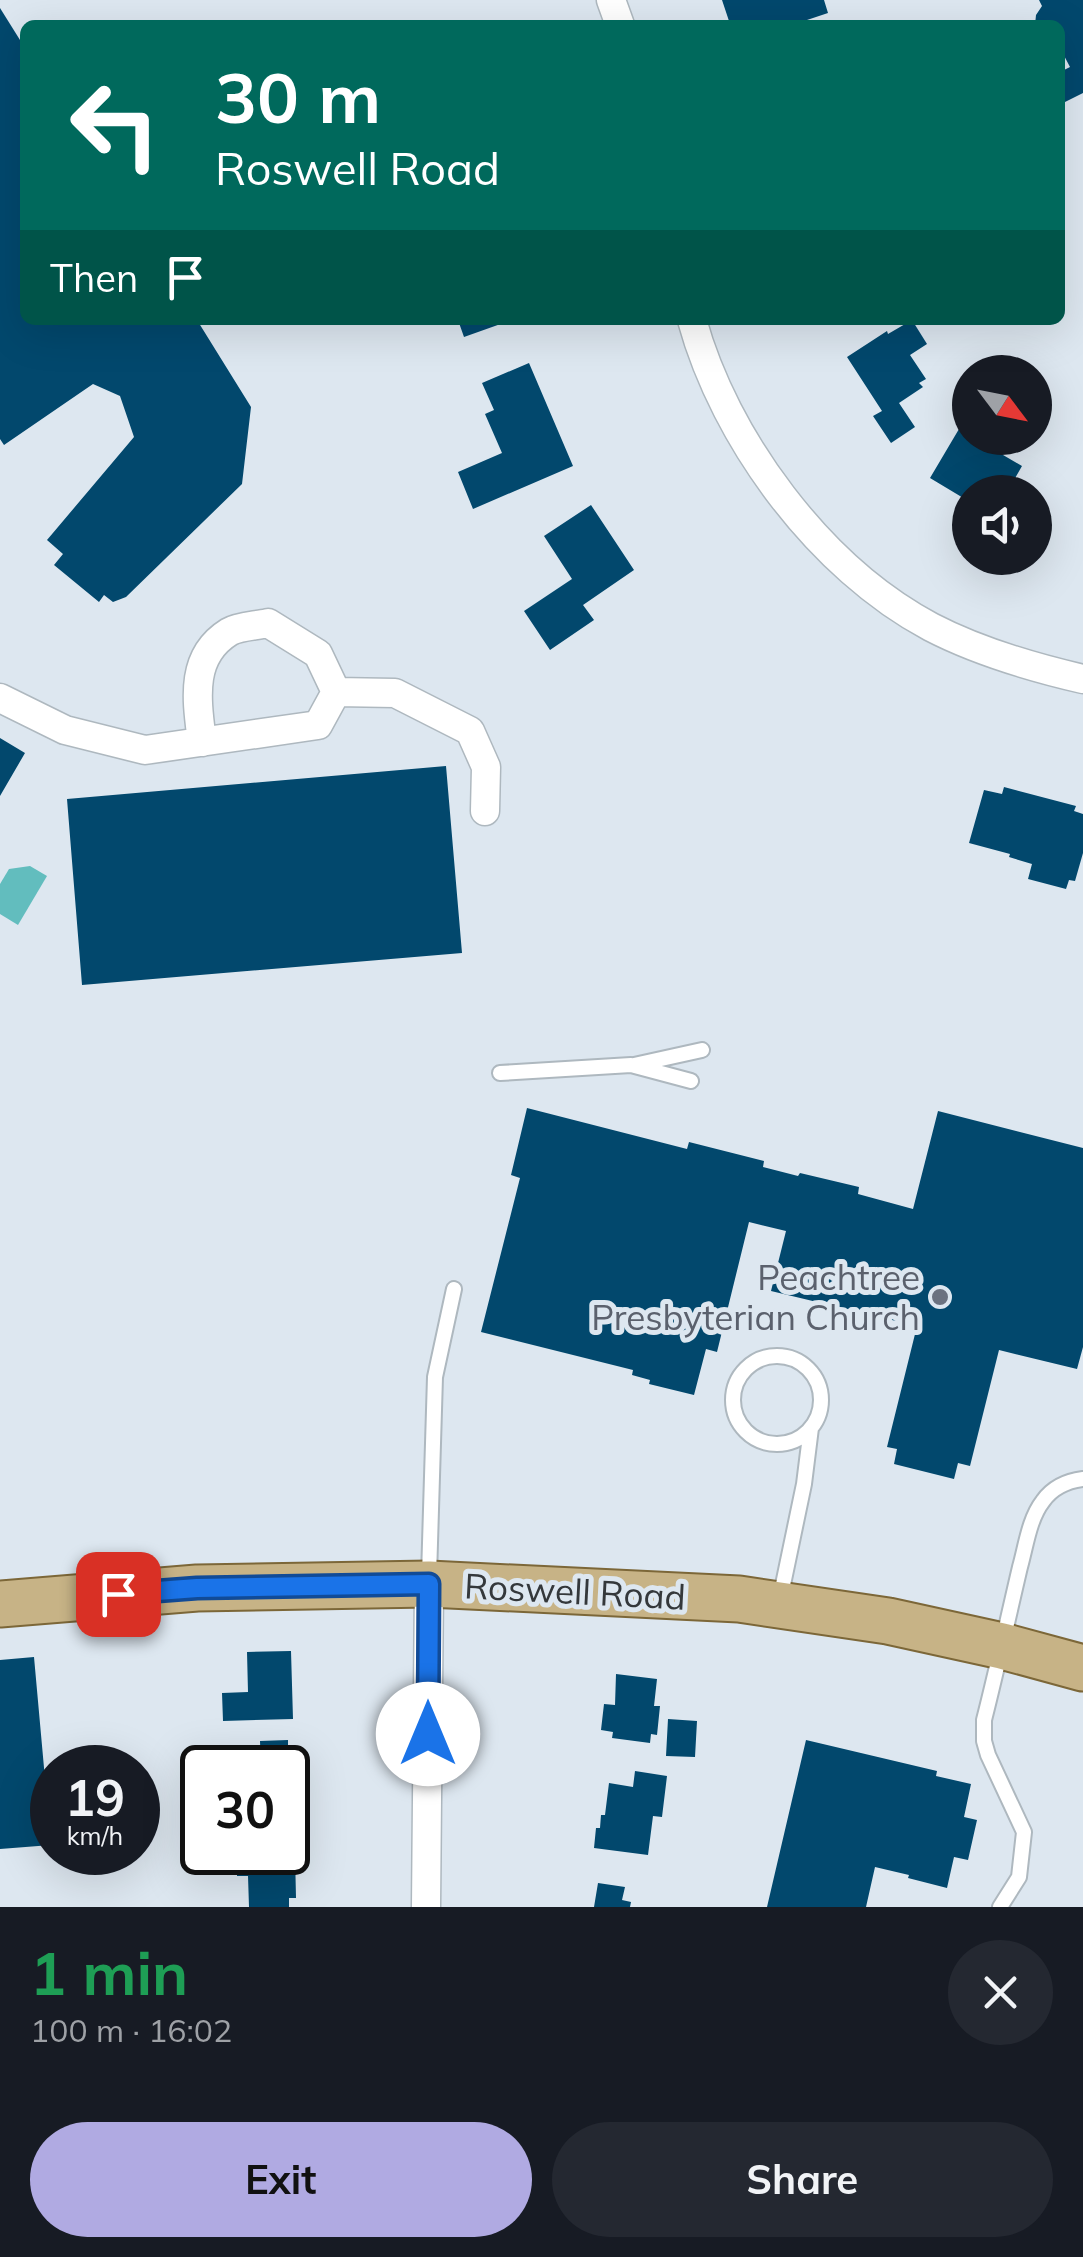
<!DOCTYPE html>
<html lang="en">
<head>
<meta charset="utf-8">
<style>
  :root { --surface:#171b24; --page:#242831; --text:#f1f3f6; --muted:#9ea1a6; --accent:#b0aae2 }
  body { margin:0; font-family:Mulish,sans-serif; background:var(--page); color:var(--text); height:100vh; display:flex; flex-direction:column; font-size:38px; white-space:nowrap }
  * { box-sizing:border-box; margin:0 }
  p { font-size:32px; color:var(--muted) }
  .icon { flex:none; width:55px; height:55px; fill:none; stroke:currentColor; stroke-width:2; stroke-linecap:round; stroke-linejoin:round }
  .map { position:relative; height:1907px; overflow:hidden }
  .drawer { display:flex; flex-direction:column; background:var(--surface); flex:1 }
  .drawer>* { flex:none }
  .banner { position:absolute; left:20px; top:20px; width:1045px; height:305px; border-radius:15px; box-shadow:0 10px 40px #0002; background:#00695c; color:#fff; overflow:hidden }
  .needle { width:65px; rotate:122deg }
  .tools { position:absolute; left:952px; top:355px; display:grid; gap:20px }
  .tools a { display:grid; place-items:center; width:100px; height:100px; border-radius:50%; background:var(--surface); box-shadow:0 10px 40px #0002; font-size:50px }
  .speed { position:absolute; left:30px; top:1745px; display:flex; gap:20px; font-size:50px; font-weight:700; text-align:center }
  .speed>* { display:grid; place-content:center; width:130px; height:130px; border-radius:50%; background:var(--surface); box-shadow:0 10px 40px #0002; line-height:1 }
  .speed small { font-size:25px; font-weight:400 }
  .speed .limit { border:5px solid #111; border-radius:15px; background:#fff; color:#111 }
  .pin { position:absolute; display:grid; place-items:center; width:85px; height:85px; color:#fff; margin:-42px; border-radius:20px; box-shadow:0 5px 15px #0006 }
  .me { position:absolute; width:110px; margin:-55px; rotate:0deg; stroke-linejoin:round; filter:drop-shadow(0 0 8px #0008) }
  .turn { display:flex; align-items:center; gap:35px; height:210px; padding:0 30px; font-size:45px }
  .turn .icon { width:130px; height:130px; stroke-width:2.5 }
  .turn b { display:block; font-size:70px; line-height:85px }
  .then { display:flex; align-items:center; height:95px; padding:0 30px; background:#0003; gap:20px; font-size:38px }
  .round { display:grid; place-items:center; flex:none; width:105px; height:105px; border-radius:52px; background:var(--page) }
  .summary { display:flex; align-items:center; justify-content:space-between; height:170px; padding:0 30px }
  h1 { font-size:60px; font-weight:700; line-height:75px; color:#1e9e55 }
  .primary-button { display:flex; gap:20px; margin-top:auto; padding:20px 30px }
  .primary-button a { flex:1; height:115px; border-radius:60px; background:var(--accent); color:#111; font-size:40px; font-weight:700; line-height:115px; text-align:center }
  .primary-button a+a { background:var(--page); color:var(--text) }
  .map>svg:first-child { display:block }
  .water { fill:#62bdbe }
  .building { fill:#02486d }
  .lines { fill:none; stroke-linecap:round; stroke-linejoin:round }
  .service-casing { stroke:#aeb8bf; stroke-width:18 }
  .minor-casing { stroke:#aeb8bf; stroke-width:31 }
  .primary-casing { stroke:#7c6738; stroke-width:49 }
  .service { stroke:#fff; stroke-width:14 }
  .minor { stroke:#fff; stroke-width:28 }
  .primary { stroke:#c7b386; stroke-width:45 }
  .route-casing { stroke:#114b97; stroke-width:25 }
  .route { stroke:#1a73e8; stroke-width:18 }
  .worship-dot { fill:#6b7280; stroke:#dde7f0; stroke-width:4 }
  .labels { text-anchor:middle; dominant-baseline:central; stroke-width:10; stroke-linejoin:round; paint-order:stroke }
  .worship-label { font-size:35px; fill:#5b616d; stroke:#dde7f0; text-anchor:end }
  .street-label { font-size:35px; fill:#34383b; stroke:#dde7f0 }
</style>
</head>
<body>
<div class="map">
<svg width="1083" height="1907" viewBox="0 0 1083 1907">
  <rect width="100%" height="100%" fill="#dde7f0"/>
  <!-- water -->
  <path class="water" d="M30,866L47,876L18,925L0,914V884L9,869Z"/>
  <!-- building -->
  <path class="building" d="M722,0H824L828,13L792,25L730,24Z
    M1039,0H1083V93L1065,102L1060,90V72L1070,67L1060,48V25H1035L1036,15L1042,6Z
    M0,8L25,48V320H197L251,407L242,484L126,597L113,602L104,595L99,602L54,565L63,554L47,540L134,437L120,396L93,384L4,445L0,439Z
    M458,320H509V321L464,337Z
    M912,320L927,344L910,355L926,379L919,383L923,387L899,403L915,427L891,443L873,416L882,411L847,357L887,331L888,334Z
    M529,363L573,466L473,509L458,472L502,453L485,414L494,410L482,383Z
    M959,429L970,435V438H974L1022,466L1014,480L1035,492H970V502L930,478Z
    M591,505L634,570L583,605L594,620L550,650L524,611L572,579L544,536Z
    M0,738L25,753L0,796Z
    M446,766L462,953L82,985L67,799Z
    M1004,787L1076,806L1074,811L1083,814V853L1075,881L1069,880L1066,889L1028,879L1032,864L1009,857L1010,854L969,843L984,790L1002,794Z
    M527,1108L687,1149L689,1142L764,1161L763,1167L798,1176L800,1173L859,1187L858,1194L913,1209L938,1111L1083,1148V1347L1077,1369L999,1350L970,1466L958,1463L954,1479L894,1464L897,1449L887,1447L917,1326L771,1291L786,1231L749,1222L717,1352L706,1349L694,1395L649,1384L650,1380L632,1375L633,1370L481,1332L520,1178L511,1175Z
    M291,1651L293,1719L223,1721L222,1693L248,1692L247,1652Z
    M34,1657L51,1845L0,1849V1660Z
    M616,1674L657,1679L654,1706H660L657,1735L651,1734L650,1743L612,1738L613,1732L601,1730L604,1704L615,1705Z
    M668,1719L697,1721L695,1757L666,1756Z
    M288,1740V1766H292L293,1813H288V1768H261L260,1741Z
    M806,1740L937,1771L936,1776L971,1784L964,1817L977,1820L968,1860L954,1857L947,1888L908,1878L909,1875L875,1867L866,1907H767Z
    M635,1771L667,1776L662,1817L653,1816L648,1855L594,1848L596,1828H600L601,1815H605L609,1783L633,1787Z
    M295,1854L296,1898H289V1907H249L248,1876H237V1856Z
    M598,1883L625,1887L622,1900L631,1902L630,1907H594Z"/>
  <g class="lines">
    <defs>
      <path id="service" d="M634,1065L702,1050
        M500,1073L631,1065L691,1081
        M733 1400a44 44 0 1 1 88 0a44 44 0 1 1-88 0Z
        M429,1576L435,1377L454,1289
        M780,1599L804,1484L811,1428
        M1000,1907L1019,1877L1024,1832L988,1755L984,1741V1720C997,1669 1008,1618 1020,1567C1026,1546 1029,1519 1043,1501C1053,1487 1067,1481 1083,1479"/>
      <path id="minor" d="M611,0L620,25
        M692,320C725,440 820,568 931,627C979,652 1031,667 1083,679
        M0,698L65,730L145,750L318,725L336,692L395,693L470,731L486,767L485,811
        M202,742C197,701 189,657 229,632C239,626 256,626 268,623L318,654L336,692
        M426,1907L429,1584"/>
      <path id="primary" d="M0,1604L197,1588L429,1584L739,1599L888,1621L1002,1646L1083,1668"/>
    </defs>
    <!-- service casing -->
    <use href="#service" class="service-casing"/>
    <!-- minor casing -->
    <use href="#minor" class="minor-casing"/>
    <!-- primary casing -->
    <use href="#primary" class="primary-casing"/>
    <!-- service -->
    <use href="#service" class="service"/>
    <!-- minor -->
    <use href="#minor" class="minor"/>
    <!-- primary -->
    <use href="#primary" class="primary"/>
  </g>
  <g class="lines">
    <defs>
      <path id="route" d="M118,1594L197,1588L429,1584L428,1734"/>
    </defs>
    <!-- route casing -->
    <use href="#route" class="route-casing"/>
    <!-- route -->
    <use href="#route" class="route"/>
  </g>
  <!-- markers -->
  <circle class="worship-dot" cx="940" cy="1297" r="10"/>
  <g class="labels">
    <!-- worship labels -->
    <g class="worship-label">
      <text x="920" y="1277">Peachtree<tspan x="920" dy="40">Presbyterian Church</tspan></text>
    </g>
    <!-- street labels -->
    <g class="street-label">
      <text transform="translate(575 1591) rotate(3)">Roswell Road</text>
    </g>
  </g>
</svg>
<div class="tools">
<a><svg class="needle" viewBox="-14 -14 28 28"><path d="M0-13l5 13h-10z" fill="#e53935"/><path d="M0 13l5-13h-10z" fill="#9ea1a6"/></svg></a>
<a><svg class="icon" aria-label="sound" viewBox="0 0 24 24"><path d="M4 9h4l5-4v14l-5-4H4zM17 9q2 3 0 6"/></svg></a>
</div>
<div class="speed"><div>19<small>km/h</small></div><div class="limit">30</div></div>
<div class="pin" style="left:118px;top:1594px;background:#d93025"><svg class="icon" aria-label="arrive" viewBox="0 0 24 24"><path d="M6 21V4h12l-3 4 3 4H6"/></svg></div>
<svg class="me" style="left:428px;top:1734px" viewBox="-20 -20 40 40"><circle r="19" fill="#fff"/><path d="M0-13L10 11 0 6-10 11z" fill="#1a73e8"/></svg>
<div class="banner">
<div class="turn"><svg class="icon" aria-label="left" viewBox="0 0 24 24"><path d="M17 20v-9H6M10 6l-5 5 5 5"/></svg><div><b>30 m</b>Roswell Road</div></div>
<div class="then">Then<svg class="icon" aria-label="arrive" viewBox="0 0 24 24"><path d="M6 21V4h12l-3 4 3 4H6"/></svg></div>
</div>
</div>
<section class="drawer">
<div class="summary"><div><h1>1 min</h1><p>100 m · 16:02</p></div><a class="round"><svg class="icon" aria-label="close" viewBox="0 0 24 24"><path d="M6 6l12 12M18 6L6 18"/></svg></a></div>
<div class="primary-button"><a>Exit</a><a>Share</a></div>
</section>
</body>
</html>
